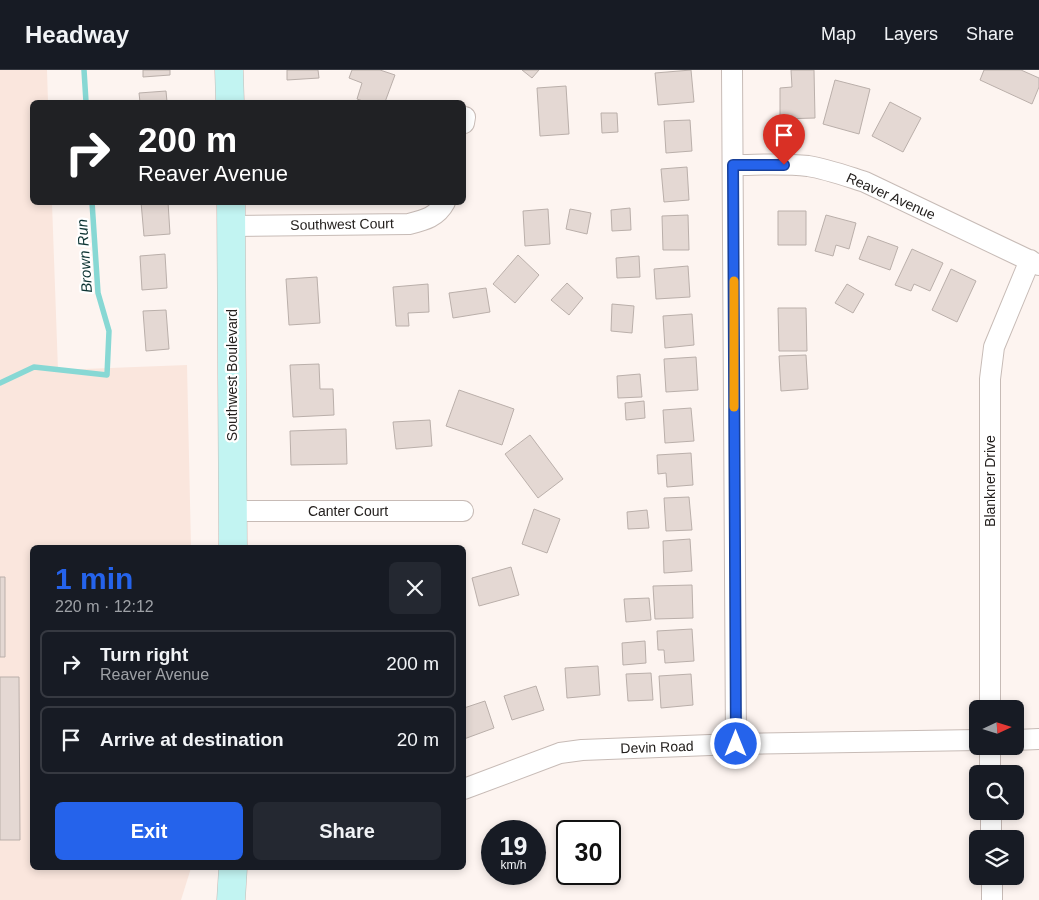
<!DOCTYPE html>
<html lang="en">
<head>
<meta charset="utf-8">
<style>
  :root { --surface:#171b24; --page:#242831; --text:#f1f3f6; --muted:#9ea1a6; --line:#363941; --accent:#2563eb }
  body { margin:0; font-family:Arial,sans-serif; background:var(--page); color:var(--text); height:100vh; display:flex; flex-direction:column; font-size:19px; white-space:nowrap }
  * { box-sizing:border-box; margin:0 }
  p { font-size:16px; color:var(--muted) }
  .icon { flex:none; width:28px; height:28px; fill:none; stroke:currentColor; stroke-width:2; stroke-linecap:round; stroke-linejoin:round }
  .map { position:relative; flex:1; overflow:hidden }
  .side { position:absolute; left:30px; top:475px; width:436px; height:325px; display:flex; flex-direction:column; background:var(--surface); border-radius:8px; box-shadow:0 2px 8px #0003 }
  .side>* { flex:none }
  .hud { position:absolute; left:30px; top:30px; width:436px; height:105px; border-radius:8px; box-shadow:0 2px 8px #0003; background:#202124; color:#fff; overflow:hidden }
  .needle { width:32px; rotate:86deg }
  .controls { position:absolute; left:969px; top:630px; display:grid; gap:10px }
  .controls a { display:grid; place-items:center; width:55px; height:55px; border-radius:8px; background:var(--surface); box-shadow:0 2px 8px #0003; font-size:25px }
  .speed { position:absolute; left:481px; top:750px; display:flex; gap:10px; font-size:25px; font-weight:700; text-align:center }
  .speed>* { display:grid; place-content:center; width:65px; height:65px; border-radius:50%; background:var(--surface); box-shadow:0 2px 8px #0003; line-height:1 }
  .speed small { font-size:12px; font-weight:400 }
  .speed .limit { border:2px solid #111; border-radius:8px; background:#fff; color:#111 }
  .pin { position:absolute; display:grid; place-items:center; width:42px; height:42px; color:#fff; margin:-51px -21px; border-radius:50% 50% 50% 0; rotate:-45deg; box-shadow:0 0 5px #0007 }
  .pin .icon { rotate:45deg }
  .me { position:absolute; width:55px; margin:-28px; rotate:0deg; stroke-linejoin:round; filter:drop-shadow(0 0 4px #0008) }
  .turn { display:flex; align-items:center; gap:18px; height:105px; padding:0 25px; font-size:22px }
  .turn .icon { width:65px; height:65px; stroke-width:2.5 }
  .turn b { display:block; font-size:35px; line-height:42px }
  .round { display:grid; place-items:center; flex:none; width:52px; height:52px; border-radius:8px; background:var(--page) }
  .headline { display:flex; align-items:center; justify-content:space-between; height:85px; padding:0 25px }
  h1 { font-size:30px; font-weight:700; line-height:38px; color:var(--accent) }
  .action { display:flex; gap:10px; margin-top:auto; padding:10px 25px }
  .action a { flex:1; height:58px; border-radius:8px; background:var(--accent); color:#fff; font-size:20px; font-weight:700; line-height:58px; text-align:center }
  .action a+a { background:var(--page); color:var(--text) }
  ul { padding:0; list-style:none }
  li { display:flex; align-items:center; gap:15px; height:68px; margin:0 10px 8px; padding:0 15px; border:2px solid var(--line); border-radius:8px }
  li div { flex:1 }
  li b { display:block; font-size:19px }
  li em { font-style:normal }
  header { display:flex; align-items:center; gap:30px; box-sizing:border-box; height:70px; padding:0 25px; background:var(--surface); border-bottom:1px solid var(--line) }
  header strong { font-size:24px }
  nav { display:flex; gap:28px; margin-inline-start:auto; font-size:18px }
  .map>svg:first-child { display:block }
  .built { fill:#fae6dd }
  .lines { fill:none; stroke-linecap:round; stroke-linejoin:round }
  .stream { stroke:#87d8d4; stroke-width:5.5 }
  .building { fill:#e4d8d3; stroke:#baafaa }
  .street-casing { stroke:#c7bbb6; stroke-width:22 }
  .secondary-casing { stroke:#c7bbb6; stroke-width:29 }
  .street { stroke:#fff; stroke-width:20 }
  .secondary { stroke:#c2f4f2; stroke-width:28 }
  .route-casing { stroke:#184099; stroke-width:12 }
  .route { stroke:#2563eb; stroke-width:9 }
  .slow { stroke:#f59e0b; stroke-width:9 }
  .labels { text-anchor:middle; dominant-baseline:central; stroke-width:4.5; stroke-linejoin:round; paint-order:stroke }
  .street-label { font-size:14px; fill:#24201e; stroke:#fff }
  .water-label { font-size:15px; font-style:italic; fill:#0d3534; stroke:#fff }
</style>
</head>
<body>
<header>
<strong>Headway</strong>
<nav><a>Map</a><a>Layers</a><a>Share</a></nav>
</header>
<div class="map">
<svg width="1039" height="830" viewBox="0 0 1039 830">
  <rect width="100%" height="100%" fill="#fdf4f0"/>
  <!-- built -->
  <path class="built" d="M0,0H47L48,32H32V132L52,133L58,300L187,295L191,477L32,478V798H191L181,830H0Z"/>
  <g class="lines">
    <!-- stream -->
    <path class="stream" d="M84,0L86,32
      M0,313L34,297L107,305L109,261L98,223L92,132"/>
  </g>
  <!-- building -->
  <path class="building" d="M143,0H170V5L143,7Z
    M287,0H318L319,8L287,10Z
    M352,0H380L395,5L385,32H366L357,29L362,13L349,8Z
    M522,0H539L532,8Z
    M691,0L694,32L658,35L655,3Z
    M791,0H814L815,48L780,49V18L792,17Z
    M984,0H1021L1039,8V17L1032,34L980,10Z
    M835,10L870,19L859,64L823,54Z
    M566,16L569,64L540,66L537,18Z
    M166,21L167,32H140L139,23Z
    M890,32L921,48L903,82L872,66Z
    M601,43H617L618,62L602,63Z
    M690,50L692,81L666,83L664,51Z
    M687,97L689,130L664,132L661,99Z
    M141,132H168L170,164L144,166Z
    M630,138L631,160L612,161L611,140Z
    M548,139L550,174L525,176L523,141Z
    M570,139L591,143L587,164L566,159Z
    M778,141H806V175H778Z
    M688,145L689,180H663L662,146Z
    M826,145L856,153L849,179L836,175L833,186L815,181Z
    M868,166L898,177L890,200L859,189Z
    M912,179L943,193L930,221L914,214L911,221L895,215Z
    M165,184L167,218L142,220L140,186Z
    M518,185L539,205L515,233L493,214Z
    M639,186L640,207L617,208L616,188Z
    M688,196L690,227L656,229L654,199Z
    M951,199L976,211L957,252L932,240Z
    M317,207L320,253L289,255L286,209Z
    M567,213L583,228L569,245L551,230Z
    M428,214L429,242L408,243L409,256H396L393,217Z
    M847,214L864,224L853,243L835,233Z
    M486,218L490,242L453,248L449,223Z
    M612,234L634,236L632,263L611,261Z
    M778,238H806L807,281H779Z
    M166,240L169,279L146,281L143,241Z
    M692,244L694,275L665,278L663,246Z
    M806,285L808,319L781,321L779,286Z
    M696,287L698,320L666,322L664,289Z
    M319,294L320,319H333L334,345L293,347L290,295Z
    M640,304L642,327L618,328L617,306Z
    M459,320L514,339L502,375L446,356Z
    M644,331L645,348L626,350L625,333Z
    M691,338L694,371L665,373L663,340Z
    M430,350L432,376L396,379L393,352Z
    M346,359L347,394L291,395L290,361Z
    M530,365L563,409L538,428L505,384Z
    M691,383L693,415L667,417L666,403L658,404L657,385Z
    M689,427L692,460L666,461L664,428Z
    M534,439L560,449L547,483L522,474Z
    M647,440L649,458L628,459L627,442Z
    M690,469L692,501L664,503L663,471Z
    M511,497L519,525L479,536L472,508Z
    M0,507H5V587H0Z
    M692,515L693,548L655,549L653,516Z
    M649,528L651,550L626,552L624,529Z
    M692,559L694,591L665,593L664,580H658L657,561Z
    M645,571L646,593L623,595L622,573Z
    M598,596L600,625L567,628L565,598Z
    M651,603L653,630L628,631L626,604Z
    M691,604L693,635L661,638L659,606Z
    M0,607H19L20,770H0Z
    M536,616L544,640L512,650L504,626Z
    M485,631L494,658L464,669V638Z"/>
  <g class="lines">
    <defs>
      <path id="street" d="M732,0L736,674
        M464,53L465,47
        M733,95C758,95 783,93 808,96C827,99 846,106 865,112L1039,195
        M230,156L409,154C425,150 437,147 445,132
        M233,441H463
        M990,639V309L994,277L1030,190
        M1015,670L1039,669
        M990,676V704
        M464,719L560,683L582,680L736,674L978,670
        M991,741V769
        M992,806V830"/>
      <path id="secondary" d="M229,0L230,32
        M231,132L233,478
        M231,830L233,798"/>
    </defs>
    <!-- street casing -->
    <use href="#street" class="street-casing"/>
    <!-- secondary casing -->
    <use href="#secondary" class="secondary-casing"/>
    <!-- street -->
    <use href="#street" class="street"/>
    <!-- secondary -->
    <use href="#secondary" class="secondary"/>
  </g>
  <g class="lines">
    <defs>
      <path id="route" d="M736,674L733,95H784"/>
    </defs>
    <!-- route casing -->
    <use href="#route" class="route-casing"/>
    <!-- route -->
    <use href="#route" class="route"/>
    <!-- slow -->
    <path class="slow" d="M734,211V337"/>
  </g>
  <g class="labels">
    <!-- street labels -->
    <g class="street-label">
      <text transform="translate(891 126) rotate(24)">Reaver Avenue</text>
      <text transform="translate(342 154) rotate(-1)">Southwest Court</text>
      <text transform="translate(232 305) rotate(-90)">Southwest Boulevard</text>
      <text transform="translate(990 411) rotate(-90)">Blankner Drive</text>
      <text x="348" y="441">Canter Court</text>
      <text transform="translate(657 677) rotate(-2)">Devin Road</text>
    </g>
    <!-- water labels -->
    <g class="water-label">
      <text transform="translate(84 186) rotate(-94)">Brown Run</text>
    </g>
  </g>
</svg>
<div class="controls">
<a><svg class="needle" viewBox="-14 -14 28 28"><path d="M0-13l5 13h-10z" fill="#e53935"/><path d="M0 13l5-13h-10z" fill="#9ea1a6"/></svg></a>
<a><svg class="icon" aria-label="search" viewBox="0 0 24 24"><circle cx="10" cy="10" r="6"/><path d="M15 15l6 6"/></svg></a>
<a><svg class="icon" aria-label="layers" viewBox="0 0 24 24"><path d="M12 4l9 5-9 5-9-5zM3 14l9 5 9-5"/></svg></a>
</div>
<div class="speed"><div>19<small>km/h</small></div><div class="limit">30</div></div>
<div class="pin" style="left:784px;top:95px;background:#d93025"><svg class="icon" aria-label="arrive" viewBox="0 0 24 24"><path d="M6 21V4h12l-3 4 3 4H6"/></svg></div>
<svg class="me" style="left:736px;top:674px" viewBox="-20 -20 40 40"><circle r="17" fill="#2563eb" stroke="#fff" stroke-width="3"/><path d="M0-11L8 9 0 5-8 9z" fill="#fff"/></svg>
<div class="hud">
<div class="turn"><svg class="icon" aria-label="right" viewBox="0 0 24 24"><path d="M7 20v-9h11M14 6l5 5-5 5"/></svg><div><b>200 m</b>Reaver Avenue</div></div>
</div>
<section class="side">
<div class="headline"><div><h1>1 min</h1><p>220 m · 12:12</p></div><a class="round"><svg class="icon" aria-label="close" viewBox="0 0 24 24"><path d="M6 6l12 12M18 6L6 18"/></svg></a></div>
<ul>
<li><svg class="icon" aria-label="right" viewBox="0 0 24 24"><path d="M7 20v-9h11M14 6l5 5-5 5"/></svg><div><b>Turn right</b><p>Reaver Avenue</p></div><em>200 m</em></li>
<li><svg class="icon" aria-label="arrive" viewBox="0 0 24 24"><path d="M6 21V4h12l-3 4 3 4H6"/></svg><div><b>Arrive at destination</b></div><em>20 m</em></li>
</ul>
<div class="action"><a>Exit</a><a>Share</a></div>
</section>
</div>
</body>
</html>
